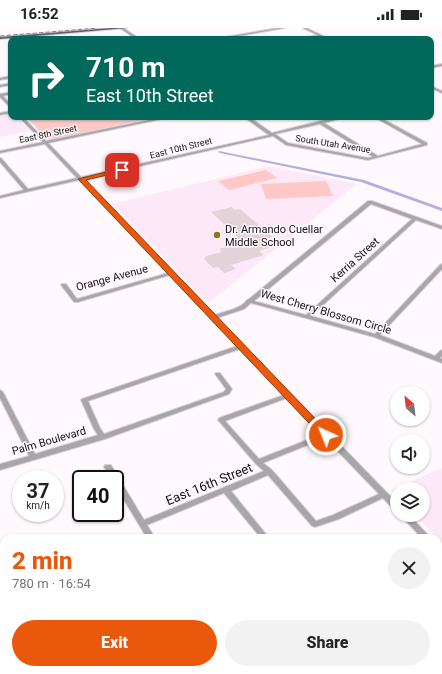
<!DOCTYPE html>
<html lang="en">
<head>
<meta charset="utf-8">
<style>
  :root { --surface:#fff; --page:#f2f2f2; --text:#222; --muted:#767676; --accent:#ea580c }
  body { margin:0; font-family:Roboto,sans-serif; background:var(--page); color:var(--text); height:100vh; display:flex; flex-direction:column; font-size:15px; white-space:nowrap }
  * { box-sizing:border-box; margin:0 }
  p { font-size:13px; color:var(--muted) }
  .icon { flex:none; width:22px; height:22px; fill:none; stroke:currentColor; stroke-width:2; stroke-linecap:round; stroke-linejoin:round }
  .map { position:relative; flex:1; overflow:hidden }
  .details { position:absolute; left:0px; top:506px; width:442px; height:140px; display:flex; flex-direction:column; background:var(--surface); border-radius:12px 12px 0 0; box-shadow:0 1px 3px #0004 }
  .details>* { flex:none }
  .top-card { position:absolute; left:8px; top:8px; width:426px; height:84px; border-radius:8px; box-shadow:0 1px 3px #0004; background:#00695c; color:#fff; overflow:hidden }
  .needle { width:26px; rotate:332deg }
  .buttons { position:absolute; left:390px; top:358px; display:grid; gap:8px }
  .buttons a { display:grid; place-items:center; width:40px; height:40px; border-radius:50%; background:var(--surface); box-shadow:0 1px 3px #0004; font-size:20px }
  .speed { position:absolute; left:12px; top:442px; display:flex; gap:8px; font-size:20px; font-weight:700; text-align:center }
  .speed>* { display:grid; place-content:center; width:52px; height:52px; border-radius:50%; background:var(--surface); box-shadow:0 1px 3px #0004; line-height:1 }
  .speed small { font-size:10px; font-weight:400 }
  .speed .limit { border:2px solid #111; border-radius:6px; background:#fff; color:#111 }
  .pin { position:absolute; display:grid; place-items:center; width:34px; height:34px; color:#fff; margin:-17px; border-radius:8px; box-shadow:0 2px 6px #0006 }
  .me { position:absolute; width:44px; margin:-22px; rotate:316deg; stroke-linejoin:round; filter:drop-shadow(0 0 3px #0008) }
  .turn { display:flex; align-items:center; gap:14px; height:84px; padding:0 12px; font-size:18px }
  .turn .icon { width:52px; height:52px; stroke-width:2.5 }
  .turn b { display:block; font-size:28px; line-height:34px }
  .round { display:grid; place-items:center; flex:none; width:42px; height:42px; border-radius:21px; background:var(--page) }
  .overview { display:flex; align-items:center; justify-content:space-between; height:68px; padding:0 12px }
  h1 { font-size:24px; font-weight:800; line-height:30px; color:var(--accent) }
  .button { display:flex; gap:8px; margin-top:auto; padding:8px 12px }
  .button a { flex:1; height:46px; border-radius:24px; background:var(--accent); color:#fff; font-size:16px; font-weight:800; line-height:46px; text-align:center }
  .button a+a { background:var(--page); color:var(--text) }
  .status { display:flex; justify-content:space-between; align-items:center; height:28px; padding:0 20px; background:var(--surface); direction:ltr }
  .status svg { height:11px; fill:currentColor }
  .map>svg:first-child { display:block }
  .built { fill:#fde8f8 }
  .green { fill:#fdc8c6 }
  .lines { fill:none; stroke-linecap:round; stroke-linejoin:round }
  .canal { fill:#b3ade3; fill-rule:evenodd }
  .building { fill:#e3d2d7 }
  .minor-casing { stroke:#d9d4d8; stroke-width:2 }
  .major-casing { stroke:#d9d4d8; stroke-width:2 }
  .minor { fill:#a8a5ab; fill-rule:evenodd }
  .major { fill:#645e68; fill-rule:evenodd }
  .rail { stroke:#878286; stroke-width:1; stroke-dasharray:4.5 2; stroke-linecap:butt }
  .route { fill:#ea580c; stroke:#983908 }
  .poi-dot { fill:#92731a; stroke:#fff9fe; stroke-width:1.5 }
  .labels { text-anchor:middle; dominant-baseline:central; stroke-width:3; stroke-linejoin:round; paint-order:stroke }
  .far-street-label { font-size:9px; fill:#141013; stroke:#fff9fe }
  .poi-label { font-size:11px; fill:#141013; stroke:#fff9fe; text-anchor:start }
  .street-label { font-size:11px; fill:#141013; stroke:#fff9fe }
  .near-street-label { font-size:13px; fill:#141013; stroke:#fff9fe }
</style>
</head>
<body>
<div class="status"><b>16:52</b><svg viewBox="0 0 49 12"><path d="M0 12V9h3v3zM5 12V6h3v6zM10 12V3h3v9zM15 12V0h3v12zM26 1h20v11H26zM47 4h2v5h-2z"/></svg></div>
<div class="map">
<svg width="442" height="646" viewBox="0 0 442 646">
  <rect width="100%" height="100%" fill="#fff9fe"/>
  <!-- built -->
  <path class="built" d="M11,86V89H17L30,103L0,109V88Z
    M269,138L357,156L208,275L112,176Z
    M442,440V515L415,487H423V461H397V468L391,462Z"/>
  <!-- green -->
  <path class="green" d="M26,89H153L155,90L48,112Z
    M266,142L277,150L229,162L218,153Z
    M326,153L333,168L266,171L261,156Z"/>
  <g class="lines">
    <!-- canal -->
    <path class="canal" d="M219,123L364,152L442,180V183L361,154L220,125L218,124Z"/>
  </g>
  <!-- building -->
  <path class="building" d="M232,179L235,182L240,181L273,209L265,211L270,215L268,220L259,223L264,227L231,237L236,241L224,245L218,239L213,240L204,231L206,228L222,224L219,221L235,217L232,214L236,207L211,184Z"/>
  <g class="lines">
    <defs>
      <path id="minor" d="M120,0H123L140,11H136Z
        M278,0H284L221,11H214Z
        M303,0H306L330,11C326,11 323,9 319,9C312,9 305,11 297,11L318,7Z
        M442,36V38L431,40V38Z
        M11,48V50L0,52V50Z
        M11,55V57L0,59V57Z
        M431,58L442,63V65L431,60Z
        M11,64V66L3,68L11,77V80L0,69V66Z
        M11,83V85L0,87V85Z
        M19,89H23L46,113L164,89H171L48,115L81,149L269,107L244,89H249L272,105L320,93L339,89H346L324,95L378,128L422,116L374,89H379L427,115V117L368,132L286,117L273,108L83,151L215,287C225,283 241,281 247,272L249,271L368,173H372L442,198V201L416,192L311,288L375,306L440,237L442,236V241L380,307L435,328L440,323L442,322V328L440,330L442,331V335L374,309L251,275L244,281L217,290L397,475V483L394,482L383,470L339,491L315,499L312,498L268,447L231,463L269,510H261L224,465L147,497L155,510H147L115,457V451H112L104,439L105,437H111L144,492L264,443L256,436L218,392L219,390L284,367L240,321L88,373L100,400L104,406L224,364L226,361L215,346L216,345H220L232,361L229,366L105,411L0,442V436L29,428L0,370V362L3,364L35,426L98,407L94,401L81,372L82,371L237,318L170,247L78,274H74L61,257L62,256H66L77,271L168,245L79,152L0,170V168L24,162L0,134V130H1L28,161L77,150L45,116L0,125V123L43,114ZM320,96L373,129L368,130L288,115L275,106ZM371,176L412,191L306,287L254,273ZM287,370L322,406L259,431L225,393ZM325,410L379,466L333,487L316,493L272,442L263,435Z
        M400,487H409L431,510H422Z
        M438,519L442,521V529L438,527Z"/>
      <path id="major" d="M110,0H127L0,11V9Z"/>
    </defs>
    <!-- minor casing -->
    <use href="#minor" class="minor-casing"/>
    <!-- major casing -->
    <use href="#major" class="major-casing"/>
    <!-- minor -->
    <use href="#minor" class="minor"/>
    <!-- major -->
    <use href="#major" class="major"/>
    <!-- rail -->
    <path class="rail" d="M0,8L98,0"/>
  </g>
  <!-- route -->
  <path class="route" d="M122,140L125,141V143L86,152L329,405L331,407L329,409H322L78,151Z"/>
  <!-- markers -->
  <circle class="poi-dot" cx="217" cy="207" r="4"/>
  <g class="labels">
    <!-- far-street labels -->
    <g class="far-street-label">
      <text transform="translate(48 106) rotate(-12)">East 8th Street</text>
      <text transform="translate(333 116) rotate(9)">South Utah Avenue</text>
      <text transform="translate(181 120) rotate(-14)">East 10th Street</text>
    </g>
    <!-- poi labels -->
    <g class="poi-label">
      <text x="225" y="201">Dr. Armando Cuellar<tspan x="225" dy="13">Middle School</tspan></text>
    </g>
    <!-- street labels -->
    <g class="street-label">
      <text transform="translate(355 232) rotate(-42)">Kerria Street</text>
      <text transform="translate(112 250) rotate(-15)">Orange Avenue</text>
      <text transform="translate(326 284) rotate(16)">West Cherry Blossom Circle</text>
      <text transform="translate(49 413) rotate(-16)">Palm Boulevard</text>
    </g>
    <!-- near-street labels -->
    <g class="near-street-label">
      <text transform="translate(209 456) rotate(-22)">East 16th Street</text>
    </g>
  </g>
</svg>
<div class="buttons">
<a><svg class="needle" viewBox="-14 -14 28 28"><path d="M0-13l5 13h-10z" fill="#e53935"/><path d="M0 13l5-13h-10z" fill="#767676"/></svg></a>
<a><svg class="icon" aria-label="sound" viewBox="0 0 24 24"><path d="M4 9h4l5-4v14l-5-4H4zM17 9q2 3 0 6"/></svg></a>
<a><svg class="icon" aria-label="layers" viewBox="0 0 24 24"><path d="M12 4l9 5-9 5-9-5zM3 14l9 5 9-5"/></svg></a>
</div>
<div class="speed"><div>37<small>km/h</small></div><div class="limit">40</div></div>
<div class="pin" style="left:122px;top:142px;background:#d93025"><svg class="icon" aria-label="arrive" viewBox="0 0 24 24"><path d="M6 21V4h12l-3 4 3 4H6"/></svg></div>
<svg class="me" style="left:326px;top:407px" viewBox="-20 -20 40 40"><circle r="17" fill="#ea580c" stroke="#fff" stroke-width="3"/><path d="M0-11L8 9 0 5-8 9z" fill="#fff"/></svg>
<div class="top-card">
<div class="turn"><svg class="icon" aria-label="right" viewBox="0 0 24 24"><path d="M7 20v-9h11M14 6l5 5-5 5"/></svg><div><b>710 m</b>East 10th Street</div></div>
</div>
<section class="details">
<div class="overview"><div><h1>2 min</h1><p>780 m · 16:54</p></div><a class="round"><svg class="icon" aria-label="close" viewBox="0 0 24 24"><path d="M6 6l12 12M18 6L6 18"/></svg></a></div>
<div class="button"><a>Exit</a><a>Share</a></div>
</section>
</div>
</body>
</html>
